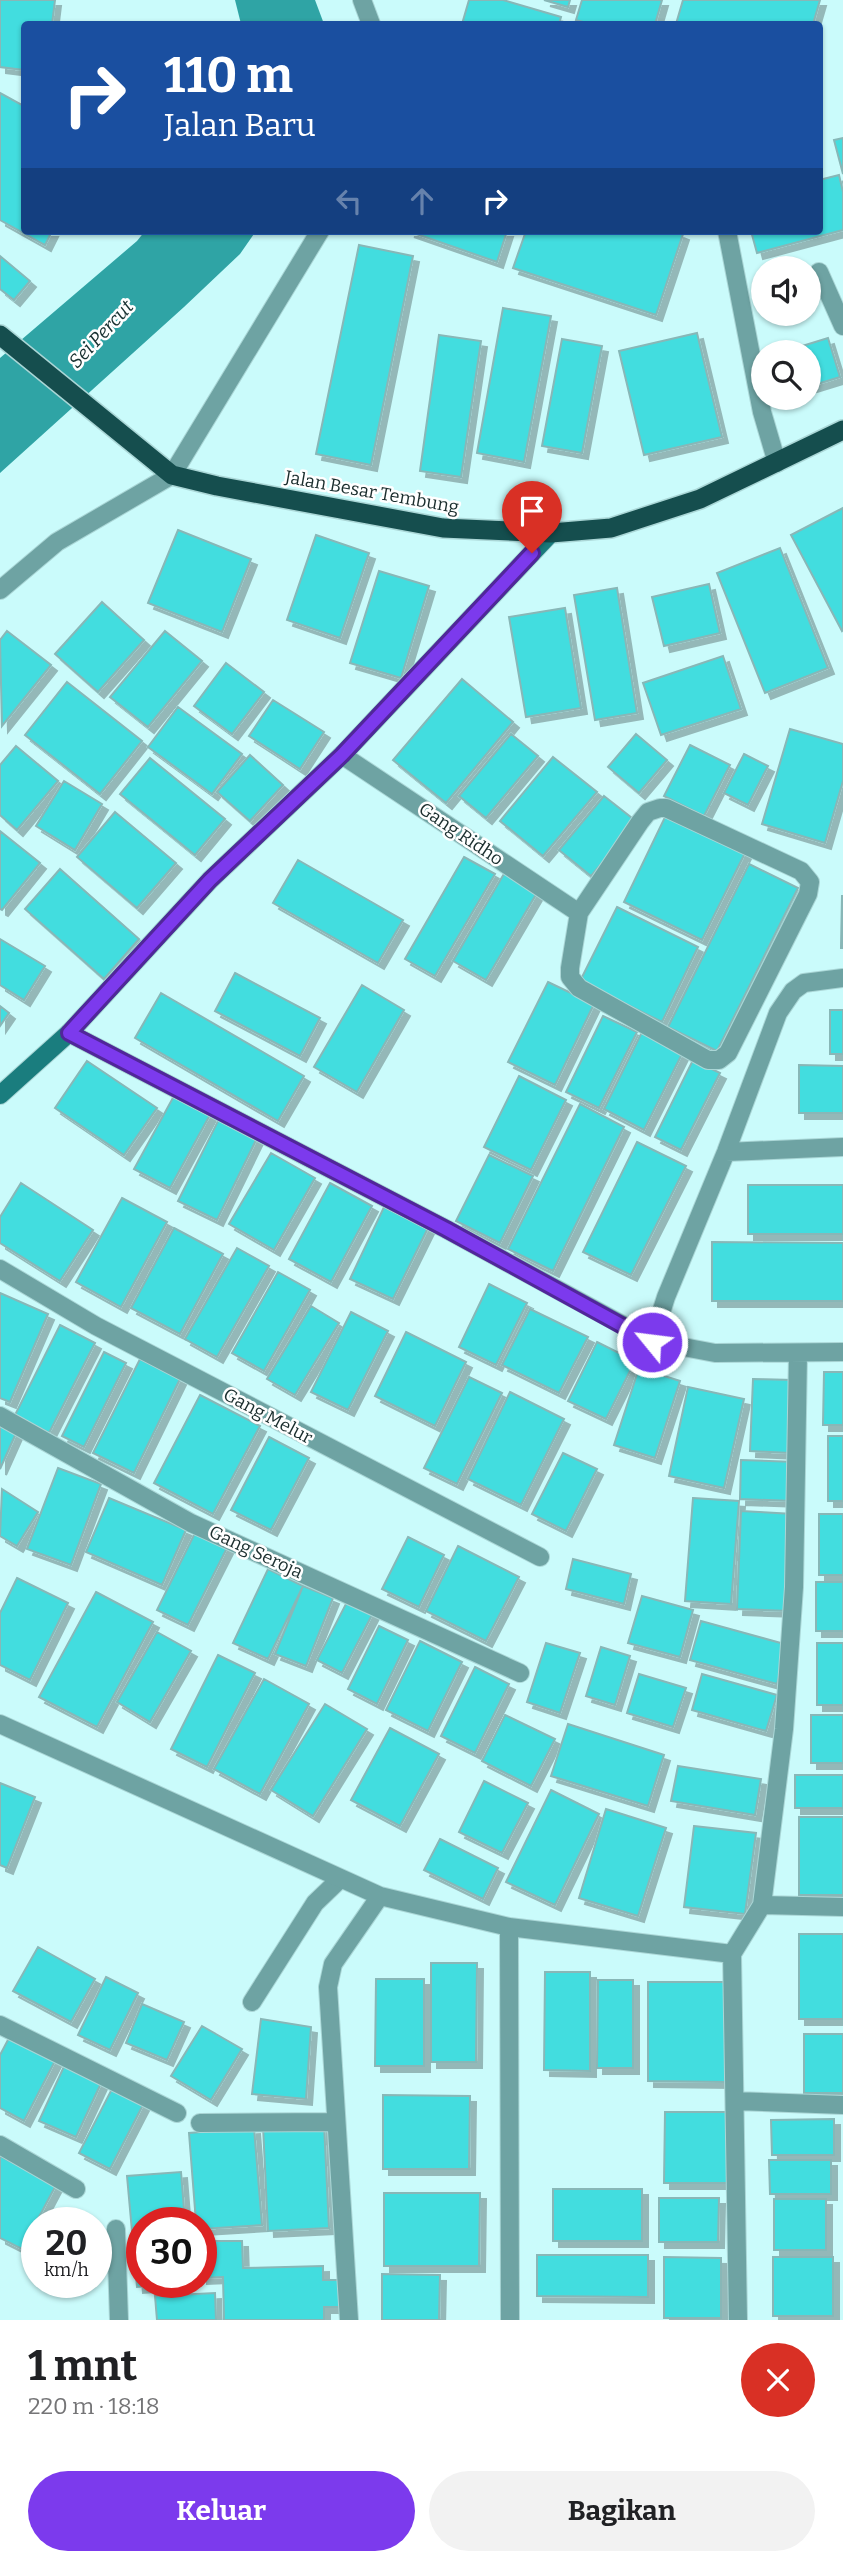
<!DOCTYPE html>
<html lang="id">
<head>
<meta charset="utf-8">
<style>
  :root { --surface:#fff; --page:#f2f2f2; --text:#202124; --muted:#757577; --accent:#7c3aed }
  body { margin:0; font-family:Bitter,serif; background:var(--page); color:var(--text); height:100vh; display:flex; flex-direction:column; font-size:26px; white-space:nowrap }
  * { box-sizing:border-box; margin:0 }
  p { font-size:23px; color:var(--muted) }
  .icon { flex:none; width:38px; height:38px; fill:none; stroke:currentColor; stroke-width:2; stroke-linecap:round; stroke-linejoin:round }
  .map { position:relative; height:2320px; overflow:hidden }
  .drawer { display:flex; flex-direction:column; background:var(--surface); flex:1 }
  .drawer>* { flex:none }
  .banner { position:absolute; left:21px; top:21px; width:802px; height:214px; border-radius:7px; box-shadow:0 2px 5px #0004; background:#1a4fa0; color:#fff; overflow:hidden }
  .controls { position:absolute; left:751px; top:256px; display:grid; gap:14px }
  .controls a { display:grid; place-items:center; width:70px; height:70px; border-radius:50%; background:var(--surface); box-shadow:0 2px 5px #0004; font-size:35px }
  .speed { position:absolute; left:21px; top:2207px; display:flex; gap:14px; font-size:35px; font-weight:700; text-align:center }
  .speed>* { display:grid; place-content:center; width:91px; height:91px; border-radius:50%; background:var(--surface); box-shadow:0 2px 5px #0004; line-height:1 }
  .speed small { font-size:18px; font-weight:400 }
  .speed .limit { border:10px solid #d22; background:#fff; color:#111 }
  .pin { position:absolute; display:grid; place-items:center; width:60px; height:60px; color:#fff; margin:-72px -30px; border-radius:50% 50% 50% 0; rotate:-45deg; box-shadow:0 0 7px #0007 }
  .pin .icon { rotate:45deg }
  .me { position:absolute; width:77px; margin:-38px; rotate:299deg; stroke-linejoin:round; filter:drop-shadow(0 0 5px #0008) }
  .turn { display:flex; align-items:center; gap:24px; height:147px; padding:0 28px; font-size:32px }
  .turn .icon { width:91px; height:91px; stroke-width:2.5 }
  .turn b { display:block; font-size:49px; line-height:60px }
  .lanes { display:flex; align-items:center; height:66px; padding:0 28px; background:#0003; justify-content:center; gap:35px; direction:ltr }
  .lanes .off { opacity:.35 }
  .round { display:grid; place-items:center; flex:none; width:74px; height:74px; border-radius:37px; background:var(--page) }
  .headline { display:flex; align-items:center; justify-content:space-between; height:119px; padding:0 28px }
  h1 { font-size:42px; font-weight:700; line-height:52px }
  .primary-button { display:flex; gap:14px; margin-top:auto; padding:14px 28px }
  .primary-button a { flex:1; height:80px; border-radius:42px; background:var(--accent); color:#fff; font-size:28px; font-weight:700; line-height:80px; text-align:center }
  .primary-button a+a { background:var(--page); color:var(--text) }
  .map>svg:first-child { display:block }
  .water { fill:#2fa4a5 }
  .building { fill:#42dddf; stroke:#88b7b7; stroke-width:2; filter:url(#shadow) }
  .lines { fill:none; stroke-linecap:round; stroke-linejoin:round }
  .service-casing { stroke:#aad6d6; stroke-width:20 }
  .minor-casing { stroke:#aad6d6; stroke-width:20 }
  .secondary-casing { stroke:#aad6d6; stroke-width:20 }
  .trunk-casing { stroke:#aad6d6; stroke-width:22 }
  .service { stroke:#6ea3a3; stroke-width:18 }
  .minor { stroke:#6ea3a3; stroke-width:18 }
  .secondary { stroke:#1a7d7e; stroke-width:18 }
  .trunk { stroke:#154e4e; stroke-width:19 }
  .route-casing { stroke:#51269a; stroke-width:18 }
  .route { stroke:#7c3aed; stroke-width:12 }
  .labels { text-anchor:middle; dominant-baseline:central; stroke-width:5; stroke-linejoin:round; paint-order:stroke }
  .street-label { font-size:18px; fill:#1a2d2d; stroke:#fff }
  .water-label { font-size:19px; font-style:italic; fill:#162f2f; stroke:#fff }
</style>
</head>
<body>
<div class="map">
<svg width="843" height="2320" viewBox="0 0 843 2320">
  <defs>
    <filter id="shadow"><feDropShadow dx="6" dy="6" stdDeviation="0" flood-color="#0004"/></filter>
  </defs>
  <rect width="100%" height="100%" fill="#cafbfb"/>
  <!-- water -->
  <path class="water" d="M235,0H315L324,24H241Z
    M145,231H256L240,254L184,307L0,473V358L137,241Z"/>
  <!-- building -->
  <path class="building" d="M0,0H55L52,24H24V70L0,67Z
    M469,0H503L561,17L559,24H462Z
    M544,0H570L568,7Z
    M582,0H662L655,24H590L576,20Z
    M683,0H820L813,24H676Z
    M0,93L24,106V231H52L45,245L0,220Z
    M843,138V174L834,140Z
    M839,175L843,192V230L757,253L751,231H819V180Z
    M408,231H507L497,262Z
    M526,231H675L683,234L656,315L513,268Z
    M359,245L413,256L371,465L316,454Z
    M0,256L30,281L14,300L0,289Z
    M503,308L551,316L524,462L477,453Z
    M697,333L722,437L644,455L619,351Z
    M439,335L481,341L461,477L420,471Z
    M828,338L840,377L811,386L808,379V352H800L799,347Z
    M562,339L602,346L582,453L542,446Z
    M843,508V630L842,631L791,535Z
    M178,530L251,559L222,632L148,603Z
    M316,535L369,553L340,638L287,620Z
    M780,548L828,668L765,693L717,573Z
    M379,571L429,586L401,678L350,663Z
    M709,584L720,633L664,646L652,597Z
    M617,588L637,713L595,720L574,595Z
    M102,602L144,640L98,692L55,654Z
    M565,608L581,708L526,717L509,617Z
    M7,631L51,665L2,726L0,640Z
    M165,631L202,661L148,727L110,697Z
    M723,656L741,709L661,735L643,683Z
    M226,663L264,692L232,734L194,706Z
    M462,679L513,722L446,803L393,760Z
    M67,682L142,741L100,794L25,735Z
    M273,700L324,732L300,769L249,736Z
    M178,707L242,754L212,794L148,747Z
    M790,729L843,744V781L825,843L762,824Z
    M511,734L538,756L486,818L459,796Z
    M636,734L667,760L639,793L608,767Z
    M690,745L730,765L704,816L664,796Z
    M16,746L58,781L17,830L0,815V765Z
    M744,754L768,766L748,805L724,793Z
    M250,755L283,785L250,821L217,792Z
    M553,757L597,792L543,856L500,821Z
    M150,758L225,819L195,855L120,794Z
    M64,781L102,804L75,850L36,826Z
    M604,796L637,822L591,876L559,850Z
    M115,812L176,863L137,908L77,857Z
    M666,815L745,853L702,940L624,902Z
    M0,831L40,863L2,910L0,909Z
    M464,857L495,874L435,976L405,959Z
    M298,860L403,920L378,963L273,903Z
    M749,864L798,888L717,1051L668,1027Z
    M60,869L139,939L104,979L25,909Z
    M505,872L538,891L486,980L453,961Z
    M842,896H843V948H841Z
    M617,907L698,947L662,1022L580,981Z
    M0,939L45,966L24,1000L0,985Z
    M235,973L320,1018L300,1056L215,1011Z
    M548,982L594,1004L555,1085L508,1062Z
    M362,985L404,1010L357,1092L314,1067Z
    M161,993L304,1076L278,1121L135,1038Z
    M0,1006L9,1013L0,1026Z
    M830,1010H843V1054H830Z
    M603,1016L637,1032L599,1108L566,1092Z
    M642,1032L683,1052L644,1130L604,1109Z
    M693,1060L720,1073L681,1150L655,1137Z
    M87,1061L157,1108L124,1155L55,1108Z
    M799,1065L843,1066V1113H799Z
    M519,1076L566,1100L531,1170L484,1147Z
    M175,1094L211,1113L170,1188L134,1169Z
    M580,1104L624,1127L553,1271L508,1249Z
    M220,1117L258,1136L217,1220L178,1201Z
    M637,1142L686,1166L631,1275L583,1252Z
    M271,1153L315,1178L274,1250L229,1224Z
    M489,1155L533,1176L500,1243L456,1221Z
    M21,1183L93,1230L60,1281L0,1243V1217Z
    M330,1183L372,1206L331,1282L289,1259Z
    M748,1185H843V1234H748Z
    M122,1198L167,1222L121,1307L76,1282Z
    M384,1207L428,1228L393,1299L350,1279Z
    M174,1228L223,1254L180,1334L131,1308Z
    M712,1242L843,1243V1301H712Z
    M237,1248L269,1266L217,1357L185,1339Z
    M278,1272L310,1290L264,1371L232,1353Z
    M489,1284L527,1303L496,1365L459,1347Z
    M0,1293L48,1314L10,1402L0,1398Z
    M311,1306L339,1323L295,1395L267,1379Z
    M530,1309L588,1337L559,1393L502,1365Z
    M351,1312L388,1331L348,1410L311,1392Z
    M60,1325L95,1343L49,1433L15,1415Z
    M406,1332L466,1362L435,1426L375,1396Z
    M597,1342L635,1361L606,1419L568,1401Z
    M104,1352L126,1363L84,1447L62,1436Z
    M140,1359L180,1379L134,1473L93,1453Z
    M639,1368L680,1381L655,1458L614,1445Z
    M824,1372H843V1425H823Z
    M469,1377L502,1393L457,1484L424,1468Z
    M753,1379L794,1380L791,1453L750,1451Z
    M688,1387L744,1399L724,1488L669,1476Z
    M510,1392L564,1419L521,1505L468,1479Z
    M200,1395L260,1426L213,1514L154,1483Z
    M0,1424L17,1431L0,1469Z
    M828,1436H843V1501H828Z
    M269,1437L309,1458L271,1530L231,1510Z
    M563,1453L597,1469L566,1531L532,1514Z
    M741,1460L796,1462L794,1501L740,1499Z
    M58,1468L101,1484L71,1565L27,1549Z
    M2,1489L38,1512L17,1546L0,1536Z
    M109,1498L186,1530L162,1585L86,1552Z
    M693,1498L739,1501L731,1604L685,1601Z
    M741,1511L793,1514L790,1611L737,1609Z
    M819,1514H843V1575H819Z
    M196,1531L228,1546L188,1625L157,1610Z
    M408,1537L444,1555L419,1607L382,1589Z
    M458,1546L519,1577L486,1641L426,1611Z
    M573,1559L631,1574L624,1604L566,1589Z
    M268,1569L303,1586L268,1659L233,1643Z
    M17,1578L68,1603L30,1680L0,1665V1613Z
    M816,1582H843V1631H816Z
    M303,1586L333,1598L306,1666L275,1654Z
    M96,1592L153,1622L97,1727L39,1697Z
    M642,1596L693,1610L680,1657L628,1643Z
    M348,1600L373,1613L342,1673L317,1660Z
    M701,1621L788,1645L777,1684L690,1660Z
    M379,1626L408,1640L377,1704L348,1689Z
    M157,1632L191,1651L150,1722L117,1702Z
    M420,1641L462,1662L428,1731L386,1710Z
    M546,1643L580,1653L560,1713L527,1702Z
    M817,1643H843V1705H817Z
    M601,1647L630,1656L615,1705L586,1696Z
    M218,1655L255,1673L207,1767L171,1749Z
    M475,1667L509,1684L475,1753L441,1736Z
    M639,1674L686,1688L673,1727L627,1713Z
    M702,1674L777,1695L766,1731L692,1710Z
    M264,1679L309,1704L260,1794L214,1769Z
    M325,1704L367,1729L313,1816L271,1790Z
    M505,1715L555,1739L531,1786L482,1761Z
    M811,1715H843V1763H811Z
    M568,1724L664,1755L648,1806L551,1776Z
    M390,1728L439,1754L400,1826L351,1800Z
    M678,1766L761,1779L755,1815L671,1801Z
    M795,1775H843V1808H795Z
    M484,1781L528,1803L502,1853L459,1832Z
    M0,1783L35,1797L7,1868L0,1865Z
    M551,1790L599,1814L555,1905L506,1882Z
    M606,1809L666,1828L638,1916L579,1898Z
    M799,1817H843V1895H799Z
    M694,1826L756,1833L745,1914L684,1907Z
    M440,1839L498,1868L483,1899L424,1870Z
    M799,1934H843V2019H799Z
    M38,1947L95,1979L71,2022L13,1991Z
    M431,1963H477L476,2062H431Z
    M545,1972H590V2071L544,2070Z
    M106,1977L138,1993L110,2050L78,2035Z
    M376,1979H424V2066H375Z
    M598,1980H633V2068H597Z
    M648,1982H726V2082L648,2081Z
    M142,2004L184,2022L167,2060L126,2043Z
    M261,2019L311,2027L306,2099L252,2094Z
    M202,2026L242,2049L211,2100L171,2076Z
    M804,2034H843V2093H804Z
    M10,2036L56,2059L24,2121L0,2108V2055Z
    M66,2062L103,2079L76,2137L39,2121Z
    M114,2085L145,2101L110,2169L79,2153Z
    M383,2095L470,2096L469,2169H383Z
    M665,2112H730V2183H664Z
    M834,2119V2155H772L771,2120Z
    M324,2124L329,2228L268,2231L263,2126Z
    M254,2128L262,2225L201,2229V2222H196L189,2133Z
    M0,2156L56,2185L22,2249L0,2238Z
    M769,2160H831V2194H770Z
    M181,2172L185,2222H142V2282L190,2283L137,2287L127,2176Z
    M553,2189H642V2241H553Z
    M384,2193H480L479,2266H384Z
    M659,2198H719L718,2242H659Z
    M774,2199H826V2250H774Z
    M201,2241H242L243,2268L323,2266V2280H340L341,2307H324V2320H224L223,2277L201,2278Z
    M537,2255H648V2297L537,2296Z
    M664,2257L721,2258V2318H664Z
    M773,2257H833V2316H773Z
    M382,2274L440,2275L439,2320H382Z
    M215,2293L216,2320H157L155,2296Z"/>
  <g class="lines">
    <defs>
      <path id="service" d="M819,272L843,326
        M252,2002L315,1903L340,1879"/>
      <path id="minor" d="M362,0L371,24
        M727,231L762,412L777,463
        M0,590L57,542L172,475L320,231
        M342,755L579,913
        M660,808H666L801,871L810,882L808,894L728,1053L719,1060H708L579,988L570,977V968L579,913L640,822L648,812Z
        M69,1033L446,1229L652,1341L715,1353L843,1352
        M726,1152L843,1147
        M0,1269L96,1326L540,1557
        M652,1341L666,1297L726,1152L778,1013L793,991L804,983L843,978
        M0,1416L191,1523L520,1673
        M0,1724L380,1896L509,1927L732,1954
        M762,1905L843,1907
        M509,1927L510,2320
        M0,2025L177,2113
        M735,2101L843,2105
        M200,2123L335,2122
        M0,2145L76,2189
        M116,2229L119,2320
        M349,2320L328,1987L333,1964L380,1896
        M738,2320L732,1954L762,1905L784,1729L794,1587L798,1354"/>
      <path id="secondary" d="M0,1095L69,1033L210,880L342,755L551,533"/>
      <path id="trunk" d="M0,335L172,475L217,486L443,528L551,533L611,528L700,499L843,430"/>
    </defs>
    <!-- service casing -->
    <use href="#service" class="service-casing"/>
    <!-- minor casing -->
    <use href="#minor" class="minor-casing"/>
    <!-- secondary casing -->
    <use href="#secondary" class="secondary-casing"/>
    <!-- trunk casing -->
    <use href="#trunk" class="trunk-casing"/>
    <!-- service -->
    <use href="#service" class="service"/>
    <!-- minor -->
    <use href="#minor" class="minor"/>
    <!-- secondary -->
    <use href="#secondary" class="secondary"/>
    <!-- trunk -->
    <use href="#trunk" class="trunk"/>
  </g>
  <g class="lines">
    <defs>
      <path id="route" d="M532,553L342,755L210,880L69,1033L446,1229L652,1342"/>
    </defs>
    <!-- route casing -->
    <use href="#route" class="route-casing"/>
    <!-- route -->
    <use href="#route" class="route"/>
  </g>
  <g class="labels">
    <!-- street labels -->
    <g class="street-label">
      <text transform="translate(372 492) rotate(10)">Jalan Besar Tembung</text>
      <text transform="translate(461 834) rotate(34)">Gang Ridho</text>
      <text transform="translate(268 1416) rotate(28)">Gang Melur</text>
      <text transform="translate(256 1552) rotate(25)">Gang Seroja</text>
    </g>
    <!-- water labels -->
    <g class="water-label">
      <text transform="translate(101 334) rotate(-47)">Sei Percut</text>
    </g>
  </g>
</svg>
<div class="controls">
<a><svg class="icon" aria-label="sound" viewBox="0 0 24 24"><path d="M4 9h4l5-4v14l-5-4H4zM17 9q2 3 0 6"/></svg></a>
<a><svg class="icon" aria-label="search" viewBox="0 0 24 24"><circle cx="10" cy="10" r="6"/><path d="M15 15l6 6"/></svg></a>
</div>
<div class="speed"><div>20<small>km/h</small></div><div class="limit">30</div></div>
<div class="pin" style="left:532px;top:553px;background:#d93025"><svg class="icon" aria-label="arrive" viewBox="0 0 24 24"><path d="M6 21V4h12l-3 4 3 4H6"/></svg></div>
<svg class="me" style="left:652px;top:1342px" viewBox="-20 -20 40 40"><circle r="17" fill="#7c3aed" stroke="#fff" stroke-width="3"/><path d="M0-11L8 9 0 5-8 9z" fill="#fff"/></svg>
<div class="banner">
<div class="turn"><svg class="icon" aria-label="right" viewBox="0 0 24 24"><path d="M7 20v-9h11M14 6l5 5-5 5"/></svg><div><b>110 m</b>Jalan Baru</div></div>
<div class="lanes"><svg class="icon off" aria-label="left" viewBox="0 0 24 24"><path d="M17 20v-9H6M10 6l-5 5 5 5"/></svg><svg class="icon off" aria-label="ahead" viewBox="0 0 24 24"><path d="M12 20V5M6 11l6-6 6 6"/></svg><svg class="icon" aria-label="right" viewBox="0 0 24 24"><path d="M7 20v-9h11M14 6l5 5-5 5"/></svg></div>
</div>
</div>
<section class="drawer">
<div class="headline"><div><h1>1 mnt</h1><p>220 m · 18:18</p></div><a class="round" style="background:#d93025;color:#fff"><svg class="icon" aria-label="close" viewBox="0 0 24 24"><path d="M6 6l12 12M18 6L6 18"/></svg></a></div>
<div class="primary-button"><a>Keluar</a><a>Bagikan</a></div>
</section>
</body>
</html>
